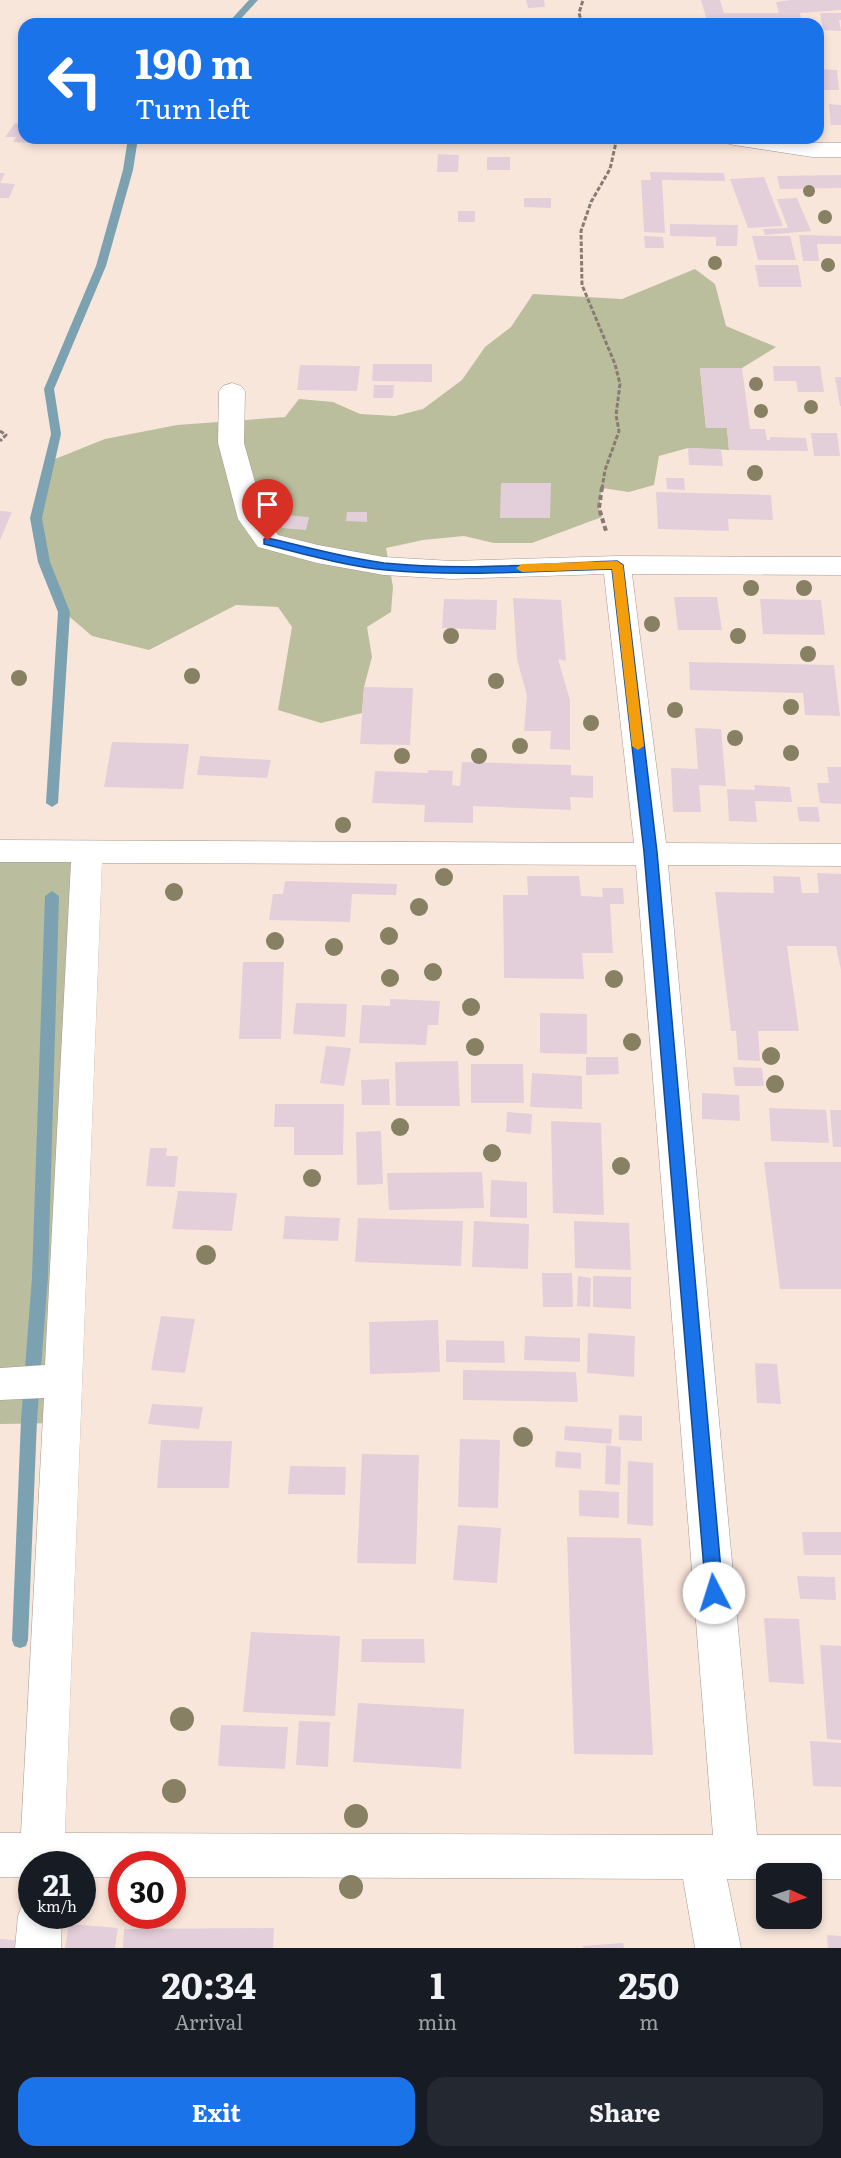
<!DOCTYPE html>
<html lang="en">
<head>
<meta charset="utf-8">
<style>
  :root { --surface:#171b24; --page:#242831; --text:#f1f3f6; --muted:#9ea1a6; --accent:#1a73e8 }
  body { margin:0; font-family:Literata,serif; background:var(--page); color:var(--text); height:100vh; display:flex; flex-direction:column; font-size:22px; white-space:nowrap }
  * { box-sizing:border-box; margin:0 }
  p { font-size:20px; color:var(--muted) }
  .icon { flex:none; width:33px; height:33px; fill:none; stroke:currentColor; stroke-width:2; stroke-linecap:round; stroke-linejoin:round }
  .map { position:relative; height:1948px; overflow:hidden }
  .details { display:flex; flex-direction:column; background:var(--surface); flex:1 }
  .details>* { flex:none }
  .top-card { position:absolute; left:18px; top:18px; width:806px; height:126px; border-radius:18px; box-shadow:0 3px 9px #0003; background:#1a73e8; color:#fff; overflow:hidden }
  .needle { width:39px; rotate:93deg }
  .buttons { position:absolute; left:756px; top:1863px; display:grid; gap:12px }
  .buttons a { display:grid; place-items:center; width:66px; height:66px; border-radius:12px; background:var(--surface); box-shadow:0 3px 9px #0003; font-size:30px }
  .speed { position:absolute; left:18px; top:1851px; display:flex; gap:12px; font-size:30px; font-weight:700; text-align:center }
  .speed>* { display:grid; place-content:center; width:78px; height:78px; border-radius:50%; background:var(--surface); box-shadow:0 3px 9px #0003; line-height:1 }
  .speed small { font-size:15px; font-weight:400 }
  .speed .limit { border:9px solid #d22; background:#fff; color:#111 }
  .pin { position:absolute; display:grid; place-items:center; width:51px; height:51px; color:#fff; margin:-62px -26px; border-radius:50% 50% 50% 0; rotate:-45deg; box-shadow:0 0 6px #0007 }
  .pin .icon { rotate:45deg }
  .me { position:absolute; width:66px; margin:-33px; rotate:355deg; stroke-linejoin:round; filter:drop-shadow(0 0 4px #0008) }
  .turn { display:flex; align-items:center; gap:21px; height:126px; padding:0 18px; font-size:27px }
  .turn .icon { width:78px; height:78px; stroke-width:2.5 }
  .turn b { display:block; font-size:42px; line-height:51px }
  .eta { display:flex; justify-content:space-evenly; align-items:center; height:102px; text-align:center }
  .eta b { font-size:36px; font-weight:700; line-height:42px }
  .cta { display:flex; gap:12px; margin-top:auto; padding:12px 18px }
  .cta a { flex:1; height:69px; border-radius:18px; background:var(--accent); color:#fff; font-size:24px; font-weight:700; line-height:69px; text-align:center }
  .cta a+a { background:var(--page); color:var(--text) }
  .map>svg:first-child { display:block }
  .green { fill:#babe9f }
  .forest { fill:#babe9c }
  .lines { fill:none; stroke-linecap:round; stroke-linejoin:round }
  .stream { fill:#7ca2b1; fill-rule:evenodd }
  .building { fill:#e3cfda }
  .minor-casing { stroke:#a9978d; stroke-width:1 }
  .path-far1 { stroke:#887b74; stroke-width:3; stroke-dasharray:4.5 2; stroke-linecap:butt }
  .path { stroke:#887b74; stroke-width:4; stroke-dasharray:5 3; stroke-linecap:butt }
  .minor { fill:#fff; fill-rule:evenodd }
  .tree { fill:#878063 }
  .route { fill:#1a73e8; stroke:#114b97; stroke-width:1.5 }
  .slow { fill:#f59e0b }
</style>
</head>
<body>
<div class="map">
<svg width="841" height="1948" viewBox="0 0 841 1948">
  <rect width="100%" height="100%" fill="#f9e6db"/>
  <!-- green -->
  <path class="green" d="M0,851L87,852L61,1423L0,1424Z"/>
  <!-- forest -->
  <path class="forest" d="M695,269L715,284L726,326L776,347L742,368H700L706,428H727L729,450L688,448L659,456L654,485L629,492L602,488L599,508L602,517L532,543H494L464,536L423,540L386,548L393,587L391,612L367,627L372,657L364,687L362,713L321,723L278,710L292,627L278,607L236,605L149,650L92,636L64,612L44,562L36,518L50,461L105,439L177,425L285,417L299,399L333,402L360,414L395,416L423,409L462,380L485,347L511,327L533,294L622,299Z"/>
  <g class="lines">
    <!-- stream -->
    <path class="stream" d="M249,0H258L236,24H227Z
      M128,138H138L133,170L106,266L54,389L61,434L42,518L50,562L70,612L58,803L52,807L46,803L58,612L38,562L30,518L51,434L44,389L96,266L123,170Z
      M52,891L59,896L48,1277L37,1420L28,1640L26,1646L20,1648L14,1646L12,1640L21,1420L32,1277L45,896Z"/>
  </g>
  <!-- building -->
  <path class="building" d="M526,0H544L545,7L528,8Z
    M701,0H720L724,13H779L776,2L791,0H841V10L800,13L802,24H708Z
    M820,13H841V20H839L841,31L823,30Z
    M818,69L837,70L839,90H818Z
    M829,104L841,105V125H831Z
    M15,123L24,124V138H35L31,143L13,142L16,137H5Z
    M438,154L459,155L458,172H437Z
    M487,157H510V170H487Z
    M650,172L724,173L725,181L662,180L665,233L644,232L641,180H651Z
    M0,173H5L0,183L15,184L9,198H0Z
    M841,175V188L780,189L777,176Z
    M764,177L783,226L748,228L730,179Z
    M524,198H551V208L524,207Z
    M797,198L811,231L765,235L763,229L788,228L777,199Z
    M458,211H475V222H458Z
    M670,224L738,225L737,246H716V237L670,236Z
    M799,235L841,236V244H817L819,261H803Z
    M644,236L663,237L664,248H645Z
    M752,236H790L796,260H758Z
    M755,265H798L802,287H759Z
    M373,364H432V382L372,381Z
    M300,365L360,366L357,391L297,390Z
    M773,366H820L824,392H798L796,381H774Z
    M700,368H742L750,429H765L767,440H770V437L806,438L808,451L729,450L727,428H706Z
    M835,377H841V406H840Z
    M374,385H394L393,398H373Z
    M811,433H837L840,456H814Z
    M688,448L721,449L723,466L689,465Z
    M666,478H684L685,490L667,489Z
    M501,483H551L550,518H500Z
    M656,492L771,495L773,520L728,519L729,531L658,529Z
    M0,511L12,512L0,540Z
    M347,512H367V522L346,521Z
    M284,515L309,517L306,530L282,528Z
    M674,597H717L722,630H678Z
    M513,598L561,600L566,661L558,659L570,700V750L550,749L551,731H524L527,696L517,659Z
    M444,599L497,600L496,630L442,628Z
    M760,599L821,600L825,635L763,634Z
    M689,662L834,665L840,716L805,715L803,693L690,690Z
    M364,687L413,688L410,745L360,744Z
    M695,728L721,729L726,786L699,785L701,812H673L671,768L698,769Z
    M112,742L189,744L183,789L104,787Z
    M200,756L271,760L267,778L197,775Z
    M462,762L571,765V775L593,776V798L570,797L571,810L473,806V823L424,822L425,805L372,803L375,771L428,773V770L453,771L452,785L460,786Z
    M827,767H841V804L820,803L817,783H829Z
    M754,785L790,787L792,802L755,801L757,822L729,821L727,789L755,790Z
    M797,807H818L820,822L799,821Z
    M817,873L841,874V970L836,946H787L799,1031H758L760,1061L738,1060L736,1031H731L715,892L774,893L773,876L800,877L802,893H819Z
    M527,876H579L581,896L603,897L602,888H623L624,904H610L613,953H582L584,979L504,978L503,895H528Z
    M285,881L397,884L396,895L352,894L350,922L269,920L273,894H283Z
    M243,962H284L281,1039H239Z
    M390,999L440,1001L438,1025H428L426,1045L359,1043L362,1005L390,1006Z
    M296,1003L347,1004L345,1037L293,1034Z
    M540,1013L587,1014V1054L540,1053Z
    M326,1046L351,1048L344,1086L320,1083Z
    M586,1057H618L619,1074L586,1075Z
    M458,1061L460,1106H396L395,1062Z
    M471,1064H523L524,1103H471Z
    M733,1067L762,1068L764,1086H735Z
    M532,1073L582,1076V1109L530,1107Z
    M389,1079L390,1105H362L361,1080Z
    M702,1093L739,1095L740,1121L702,1119Z
    M275,1104H344L343,1155H294V1127H274Z
    M769,1108L826,1110L829,1143L771,1141Z
    M830,1110H841V1147H833Z
    M507,1112L532,1114L531,1134L506,1132Z
    M551,1121L601,1123L604,1215L553,1213Z
    M381,1131L383,1184L357,1185L356,1132Z
    M150,1148H167L166,1156H178L175,1187L146,1186Z
    M764,1162H841V1289H780Z
    M482,1172L484,1208L389,1210L387,1173Z
    M491,1180L527,1182V1218L490,1217Z
    M178,1191L237,1193L232,1231L172,1229Z
    M285,1216L340,1218L338,1241L283,1239Z
    M358,1218L463,1221L461,1266L355,1262Z
    M474,1221L529,1224L528,1269L472,1267Z
    M574,1221L629,1223L631,1270L575,1268Z
    M542,1273H572L573,1307H543Z
    M578,1276L591,1278L590,1307L577,1306Z
    M593,1276L631,1277V1309L593,1307Z
    M161,1316L195,1319L185,1373L151,1370Z
    M438,1320L440,1372L370,1374L369,1322Z
    M588,1333L635,1336L634,1377L587,1373Z
    M525,1336L580,1338V1362L524,1360Z
    M446,1340L504,1341L505,1363L446,1362Z
    M755,1363L777,1364L781,1404L757,1403Z
    M463,1370L576,1372L578,1402L463,1400Z
    M152,1404L203,1407L199,1429L148,1424Z
    M619,1415L642,1416V1441L619,1440Z
    M565,1426L612,1429L611,1444L564,1440Z
    M460,1439L500,1440L498,1508L458,1507Z
    M161,1440L232,1441L229,1488H157Z
    M606,1445L621,1447L620,1485L605,1484Z
    M556,1451L581,1453V1469L555,1467Z
    M362,1454L419,1455L416,1564L357,1563Z
    M628,1461L653,1463V1526L627,1524Z
    M290,1466L346,1467L345,1495L288,1494Z
    M579,1490L619,1492V1518L579,1516Z
    M458,1525L501,1528L497,1583L453,1580Z
    M802,1532H841V1555H804Z
    M567,1537L641,1538L653,1755L574,1754Z
    M797,1576L835,1577L836,1600L800,1599Z
    M764,1618L799,1619L804,1684L769,1682Z
    M251,1632L340,1636L335,1716L243,1712Z
    M362,1639H424L425,1663L361,1662Z
    M820,1645L841,1646V1740L827,1739Z
    M358,1703L464,1709L461,1769L353,1762Z
    M299,1721L330,1722L328,1767L296,1765Z
    M221,1725L288,1727L285,1769L218,1766Z
    M810,1741L841,1743V1787L813,1786Z
    M69,1924L118,1928L115,1948H65Z
    M274,1928L273,1948H123L124,1929Z
    M827,1935L841,1936V1948H828Z
    M0,1939L25,1941L23,1948H0Z
    M623,1943L624,1948H583V1946Z"/>
  <g class="lines">
    <defs>
      <path id="minor" d="M723,138H778L812,143H841V157H812L734,145L726,143Z
        M232,383L241,386L245,391L244,443L265,518L278,535L318,545L384,557L452,561L617,556L841,557V575L632,574L666,843L841,844V866L668,865L757,1835H841V1879H812V1874H766V1879H727L741,1948H695L683,1879L172,1877V1864H122V1877H82V1864H32V1882L25,1877H0V1833H21L44,1398L0,1400V1368L45,1365L71,862H0V840L634,843L604,574L452,579L384,575L317,563L258,547L238,519L218,443L219,391L223,386ZM102,863L636,865L713,1835L65,1833Z
        M32,1897V1916H62L61,1948H15L18,1916L24,1900Z"/>
    </defs>
    <!-- minor casing -->
    <use href="#minor" class="minor-casing"/>
    <!-- path-far1 -->
    <path class="path-far1" d="M582,24L579,13L583,0
      M0,431L6,435L0,441
      M602,489L605,470L619,431L616,415L620,384L615,364L582,285L581,231L591,202L610,169L617,138"/>
    <!-- path -->
    <path class="path" d="M602,487L599,508L606,531"/>
    <!-- minor -->
    <use href="#minor" class="minor"/>
  </g>
  <!-- trees -->
  <g class="tree">
    <circle cx="809" cy="191" r="6"/>
    <circle cx="825" cy="217" r="7"/>
    <circle cx="715" cy="263" r="7"/>
    <circle cx="828" cy="265" r="7"/>
    <circle cx="756" cy="384" r="7"/>
    <circle cx="811" cy="407" r="7"/>
    <circle cx="761" cy="411" r="7"/>
    <circle cx="755" cy="473" r="8"/>
    <circle cx="751" cy="588" r="8"/>
    <circle cx="804" cy="588" r="8"/>
    <circle cx="652" cy="624" r="8"/>
    <circle cx="451" cy="636" r="8"/>
    <circle cx="738" cy="636" r="8"/>
    <circle cx="808" cy="654" r="8"/>
    <circle cx="192" cy="676" r="8"/>
    <circle cx="19" cy="678" r="8"/>
    <circle cx="496" cy="681" r="8"/>
    <circle cx="791" cy="707" r="8"/>
    <circle cx="675" cy="710" r="8"/>
    <circle cx="591" cy="723" r="8"/>
    <circle cx="735" cy="738" r="8"/>
    <circle cx="520" cy="746" r="8"/>
    <circle cx="791" cy="753" r="8"/>
    <circle cx="402" cy="756" r="8"/>
    <circle cx="479" cy="756" r="8"/>
    <circle cx="343" cy="825" r="8"/>
    <circle cx="444" cy="877" r="9"/>
    <circle cx="174" cy="892" r="9"/>
    <circle cx="419" cy="907" r="9"/>
    <circle cx="389" cy="936" r="9"/>
    <circle cx="275" cy="941" r="9"/>
    <circle cx="334" cy="947" r="9"/>
    <circle cx="433" cy="972" r="9"/>
    <circle cx="390" cy="978" r="9"/>
    <circle cx="614" cy="979" r="9"/>
    <circle cx="471" cy="1007" r="9"/>
    <circle cx="632" cy="1042" r="9"/>
    <circle cx="475" cy="1047" r="9"/>
    <circle cx="771" cy="1056" r="9"/>
    <circle cx="775" cy="1084" r="9"/>
    <circle cx="400" cy="1127" r="9"/>
    <circle cx="492" cy="1153" r="9"/>
    <circle cx="621" cy="1166" r="9"/>
    <circle cx="312" cy="1178" r="9"/>
    <circle cx="206" cy="1255" r="10"/>
    <circle cx="523" cy="1437" r="10"/>
    <circle cx="182" cy="1719" r="12"/>
    <circle cx="174" cy="1791" r="12"/>
    <circle cx="356" cy="1816" r="12"/>
    <circle cx="351" cy="1887" r="12"/>
  </g>
  <!-- route -->
  <path class="route" d="M268,538C306,547 345,558 384,563C461,571 540,564 617,561L623,565L657,852L723,1593L720,1599L714,1601L708,1599L706,1593L644,852L612,569C537,571 461,577 386,570C345,566 304,554 264,544V539Z"/>
  <!-- slow -->
  <path class="slow" d="M617,561L623,565L644,746L638,750L632,746L612,569L522,572L516,568L522,564Z"/>
</svg>
<div class="buttons">
<a><svg class="needle" viewBox="-14 -14 28 28"><path d="M0-13l5 13h-10z" fill="#e53935"/><path d="M0 13l5-13h-10z" fill="#9ea1a6"/></svg></a>
</div>
<div class="speed"><div>21<small>km/h</small></div><div class="limit">30</div></div>
<div class="pin" style="left:268px;top:541px;background:#d93025"><svg class="icon" aria-label="arrive" viewBox="0 0 24 24"><path d="M6 21V4h12l-3 4 3 4H6"/></svg></div>
<svg class="me" style="left:714px;top:1593px" viewBox="-20 -20 40 40"><circle r="19" fill="#fff"/><path d="M0-13L10 11 0 6-10 11z" fill="#1a73e8"/></svg>
<div class="top-card">
<div class="turn"><svg class="icon" aria-label="left" viewBox="0 0 24 24"><path d="M17 20v-9H6M10 6l-5 5 5 5"/></svg><div><b>190 m</b>Turn left</div></div>
</div>
</div>
<section class="details">
<div class="eta">
<div><b>20:34</b><p>Arrival</p></div>
<div><b>1</b><p>min</p></div>
<div><b>250</b><p>m</p></div>
</div>
<div class="cta"><a>Exit</a><a>Share</a></div>
</section>
</body>
</html>
